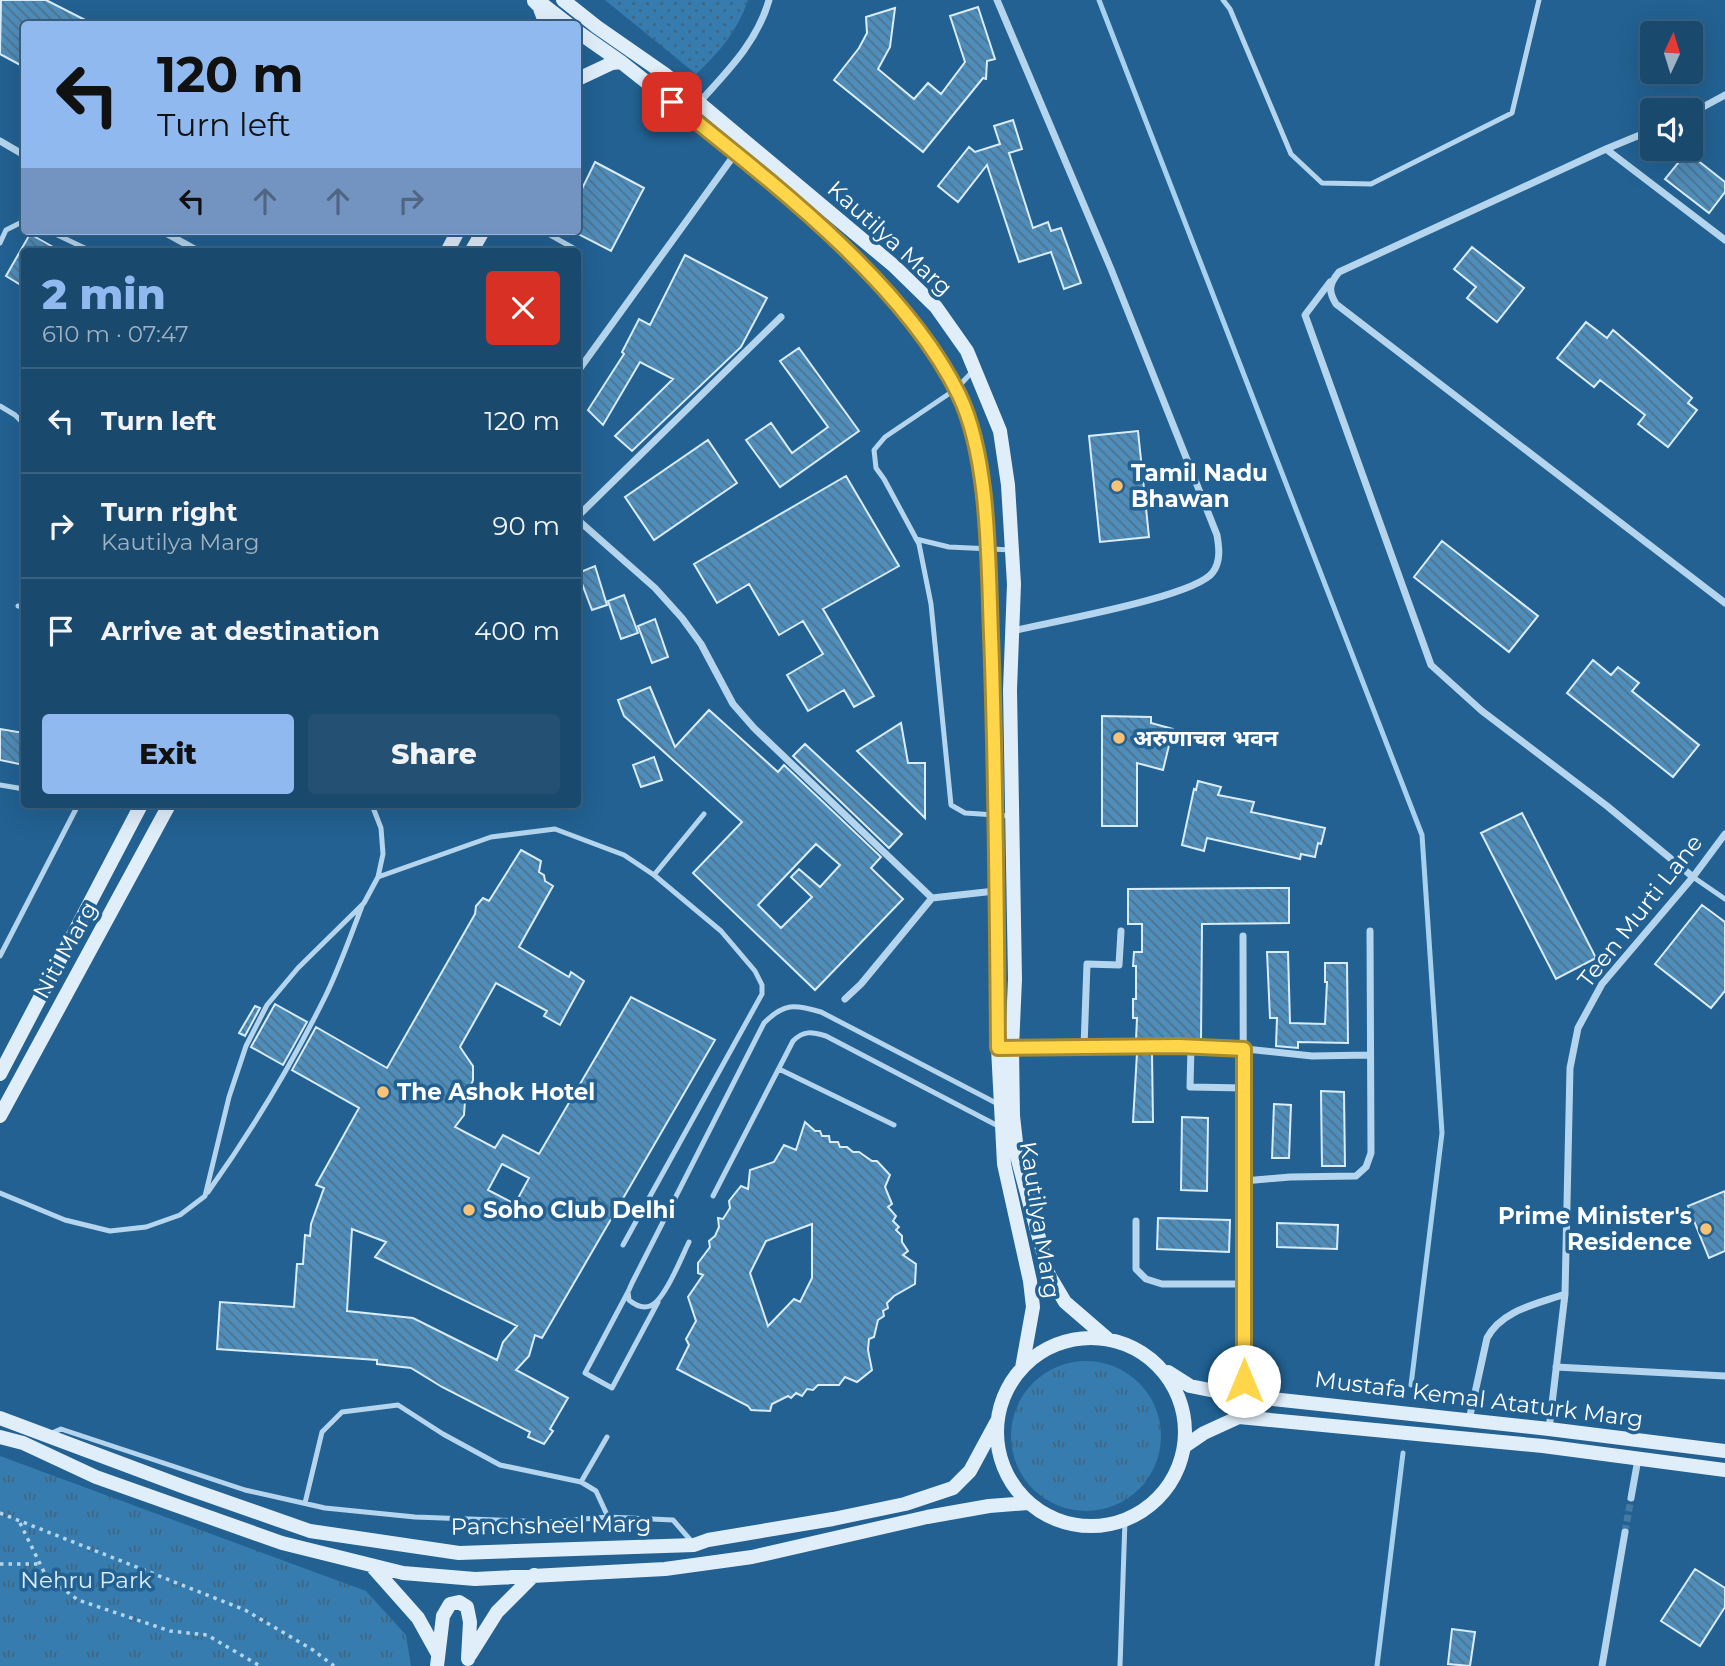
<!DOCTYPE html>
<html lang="en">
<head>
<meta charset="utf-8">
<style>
  :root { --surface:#1a496e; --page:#235073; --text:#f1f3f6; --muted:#9fb2c2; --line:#386181; --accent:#90b9f0 }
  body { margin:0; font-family:Montserrat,"Noto Sans Devanagari",sans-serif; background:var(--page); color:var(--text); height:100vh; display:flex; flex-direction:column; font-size:26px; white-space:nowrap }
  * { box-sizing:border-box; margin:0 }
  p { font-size:23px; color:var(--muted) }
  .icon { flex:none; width:38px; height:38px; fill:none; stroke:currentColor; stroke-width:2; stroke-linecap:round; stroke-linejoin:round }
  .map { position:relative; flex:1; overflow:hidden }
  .side { position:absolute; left:21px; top:248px; width:560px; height:560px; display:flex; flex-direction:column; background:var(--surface); border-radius:7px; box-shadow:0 7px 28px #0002,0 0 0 2px var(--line) }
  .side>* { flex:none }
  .banner { position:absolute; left:21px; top:21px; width:560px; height:214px; border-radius:7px; box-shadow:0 7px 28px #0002,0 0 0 2px var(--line); background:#90b9f0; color:#111; overflow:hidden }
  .needle { width:46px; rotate:4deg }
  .tools { position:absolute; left:1640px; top:21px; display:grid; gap:14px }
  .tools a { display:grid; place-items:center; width:63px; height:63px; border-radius:7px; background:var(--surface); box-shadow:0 7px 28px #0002,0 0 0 2px var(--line); font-size:35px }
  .pin { position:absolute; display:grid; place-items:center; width:60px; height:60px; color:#fff; margin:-30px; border-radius:14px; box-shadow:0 4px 10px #0006 }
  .me { position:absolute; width:77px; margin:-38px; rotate:0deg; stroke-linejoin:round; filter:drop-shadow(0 0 5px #0008) }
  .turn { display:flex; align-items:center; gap:24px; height:147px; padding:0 21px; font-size:32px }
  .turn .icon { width:91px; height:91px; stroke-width:2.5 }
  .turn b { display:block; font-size:49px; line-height:60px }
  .lanes { display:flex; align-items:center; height:66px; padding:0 21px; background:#0003; justify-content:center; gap:35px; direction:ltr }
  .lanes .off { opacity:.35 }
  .round { display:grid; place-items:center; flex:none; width:74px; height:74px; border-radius:7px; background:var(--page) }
  .head { display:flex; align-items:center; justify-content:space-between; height:119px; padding:0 21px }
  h1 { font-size:42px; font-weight:800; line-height:52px; color:var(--accent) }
  .button { display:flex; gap:14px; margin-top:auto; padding:14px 21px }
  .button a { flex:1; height:80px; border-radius:7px; background:var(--accent); color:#111; font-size:28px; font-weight:800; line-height:80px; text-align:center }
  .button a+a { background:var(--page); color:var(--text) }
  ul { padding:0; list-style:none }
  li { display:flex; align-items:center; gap:21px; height:105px; padding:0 21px; border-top:2px solid var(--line) }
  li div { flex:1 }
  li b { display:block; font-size:26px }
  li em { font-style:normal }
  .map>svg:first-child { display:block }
  .grass { fill:url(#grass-tufts) }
  .garden { fill:url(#garden-dots) }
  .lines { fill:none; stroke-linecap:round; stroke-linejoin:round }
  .stream { stroke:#a8d1ee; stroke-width:5 }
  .building { fill:url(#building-back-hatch); stroke:#d9ecf9; stroke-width:2; fill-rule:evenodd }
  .street-tunnel { stroke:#4379a2; stroke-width:7; stroke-dasharray:7 3.5; stroke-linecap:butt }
  .path { stroke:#b4d5ed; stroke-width:3.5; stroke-dasharray:3.5 5; stroke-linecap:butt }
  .lane { stroke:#b4d5ed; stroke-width:5 }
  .street { stroke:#b4d5ed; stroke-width:7 }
  .secondary { stroke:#e0eefa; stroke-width:14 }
  .route-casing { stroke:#a68a30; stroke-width:18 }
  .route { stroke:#ffd54a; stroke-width:12 }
  .poi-dot { fill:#f9c276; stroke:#226192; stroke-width:2.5 }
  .labels { text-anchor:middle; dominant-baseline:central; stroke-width:7; stroke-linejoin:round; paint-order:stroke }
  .street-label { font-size:23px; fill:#fff; stroke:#226192 }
  .poi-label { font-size:23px; font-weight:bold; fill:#fff; stroke:#226192; text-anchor:start }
  .park-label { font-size:23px; fill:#d9ecf9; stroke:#226192 }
</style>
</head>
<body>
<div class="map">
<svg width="1725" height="1666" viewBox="0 0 1725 1666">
  <defs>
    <pattern id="grass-tufts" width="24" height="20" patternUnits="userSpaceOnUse" patternTransform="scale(1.75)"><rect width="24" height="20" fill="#367caf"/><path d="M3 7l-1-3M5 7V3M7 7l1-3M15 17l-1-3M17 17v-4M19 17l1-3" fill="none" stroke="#406682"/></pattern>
    <pattern id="garden-dots" width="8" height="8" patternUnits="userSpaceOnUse" patternTransform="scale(1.75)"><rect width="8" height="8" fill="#367caf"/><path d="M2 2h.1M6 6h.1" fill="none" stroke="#406682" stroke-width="1.8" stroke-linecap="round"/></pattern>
    <pattern id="building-back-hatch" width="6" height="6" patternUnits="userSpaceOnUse" patternTransform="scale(1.75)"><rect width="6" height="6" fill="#4f8dba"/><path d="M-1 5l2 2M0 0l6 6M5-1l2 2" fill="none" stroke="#4e738e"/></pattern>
  </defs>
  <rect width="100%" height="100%" fill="#226192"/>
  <!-- grass -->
  <path class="grass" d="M1011 1436a75 75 0 1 1 150 0a75 75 0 1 1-150 0Z
    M0,1456L366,1591L406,1635L411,1666H0Z"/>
  <!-- garden -->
  <path class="garden" d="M605,0H748C738,30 719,53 696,74Z"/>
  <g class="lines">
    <!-- stream -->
    <path class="stream" d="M1099,0L1422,835L1442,1133L1411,1385
      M1377,1666L1403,1453"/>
  </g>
  <!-- building -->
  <path class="building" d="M1,0H46L93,24H24V67L0,54Z
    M978,7L995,59L987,61L986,79L983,78L923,152L834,80L859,48L867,33L866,17L895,8L890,47L878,69L914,99L928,83L941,94L965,62L950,16Z
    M1013,120L1022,149L1009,153L1033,228L1048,222L1051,231L1061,228L1081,283L1064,289L1051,252L1019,262L987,165L958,202L938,186L969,147L975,152L1000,144L994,126Z
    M1687,152L1725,182V192L1709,213L1665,179Z
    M595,162L644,188L611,251L578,234V197Z
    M30,234L62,252H24V287L6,276Z
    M1472,247L1524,288L1497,322L1467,298L1476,287L1454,269Z
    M685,255L767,298L741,347L632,451L615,436L673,379L640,362L603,425L588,410L624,354L622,352L639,319L650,325Z
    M1586,322L1607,338L1613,330L1692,398L1688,403L1697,410L1668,447L1638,424L1645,415L1600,380L1594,387L1557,358Z
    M799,348L859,431L780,487L746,440L771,423L792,453L828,427L780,361Z
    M1138,431L1149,537L1100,542L1089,436Z
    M708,440L737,483L654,540L625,497Z
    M846,476L899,566L823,609L874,696L854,707L844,690L808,711L787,675L823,654L803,621L779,635L749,584L717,603L694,564Z
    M1442,541L1538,616L1509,652L1414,577Z
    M595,566L607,605L592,610L578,573Z
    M624,595L638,633L621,639L608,601Z
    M655,619L668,657L652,663L638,626Z
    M1593,660L1611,675L1618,667L1639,683L1632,691L1699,745L1673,777L1567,693Z
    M650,687L675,747L709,710L778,772L784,765L881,857L871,868L903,899L815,990L693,873L742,822L624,716L618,700ZM816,844L840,865L820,887L799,869L791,877L812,897L781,928L758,905Z
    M1102,716L1151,717V723L1173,729L1163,770L1137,763V826H1102Z
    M901,723L908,763H925V818L857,751Z
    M0,729L24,733V765L0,760Z
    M805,744L902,834L889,848L793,756Z
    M654,757L662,780L641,787L633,765Z
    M1198,781L1221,787L1218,795L1254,802L1251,812L1325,828L1321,844L1318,843L1315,857L1301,854L1300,859L1207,838L1204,851L1182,845L1194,789L1196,790Z
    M1522,813L1596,958L1556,979L1481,833Z
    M521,850L541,861L539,872L544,875L545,881L553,886L519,947L569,977L571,972L584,981L560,1025L544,1016L547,1011L496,983L460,1047L473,1066V1080L465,1101L464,1115L455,1127L495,1148L503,1135L539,1154L631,997L715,1040L542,1338L535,1335L529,1356L516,1370L568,1398L550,1429L553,1431L544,1444L528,1437L530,1432L442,1387L411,1368L377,1364V1360L217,1349L220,1302L294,1307L297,1264H303L305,1235L310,1236L311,1224L324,1188L316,1185L359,1108L292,1070L316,1027L387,1068L475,914L476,906L483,898L489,901ZM502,1164L529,1178L515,1204L488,1190ZM352,1229L386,1242L375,1257L517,1326L503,1342L497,1360L413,1318L347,1311Z
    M1289,888V923L1202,924L1201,1040H1136L1137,1018H1133V999H1136V966H1133L1134,952H1142V924H1128V889Z
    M1702,905L1725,922V991L1711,1008L1655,964Z
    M1267,952H1288L1290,1023L1325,1024L1327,982H1325V963H1347L1348,1043L1298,1042V1048L1276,1046L1277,1018H1270Z
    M275,1004L307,1022L283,1065L251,1047Z
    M255,1006L260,1008L245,1036L239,1033Z
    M1137,1053H1152L1153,1122H1133Z
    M1321,1091L1344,1092L1345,1166H1322Z
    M1274,1104L1291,1105L1289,1158H1272Z
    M1182,1117L1208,1118L1207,1191L1181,1190Z
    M805,1122L815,1131H820L822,1136H829L830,1142H838L840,1147H847L853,1152H859L872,1161H877L890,1175L885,1187L892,1204L888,1207L896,1216L893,1221L899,1227L896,1230L902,1236V1242L908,1251L903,1255L916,1264L915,1284L894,1296L887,1303L888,1308L883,1311L884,1316L878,1320L874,1337L869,1339L868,1350L872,1370L857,1382L845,1377L839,1385H818L813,1390L807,1389L802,1396L796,1393L791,1398L788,1396L772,1404L770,1411L751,1410L748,1406L677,1369L689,1345L686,1339L696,1321L688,1297L703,1275L698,1273V1263L710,1247L709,1241L715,1236L719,1227L718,1218L723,1219L730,1208L729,1201L741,1186L748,1189L750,1170L774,1162L784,1145L796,1150ZM812,1224V1278L800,1302L794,1299L768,1326L750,1273L766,1241Z
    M1725,1191V1251L1709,1258L1688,1206Z
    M1158,1218L1230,1220L1229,1252L1157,1249Z
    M1277,1223L1338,1225L1337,1249L1277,1247Z
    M1695,1569L1725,1588V1607L1700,1646L1661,1621Z
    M1452,1629L1475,1632L1470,1666L1448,1664Z"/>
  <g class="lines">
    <!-- street-tunnel -->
    <path class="street-tunnel" d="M1625,1532L1631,1498"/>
    <!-- path -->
    <path class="path" d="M0,1513L245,1610L313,1650L334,1666
      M20,1523L46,1576L78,1600L170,1631L207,1635L260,1666
      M0,1564H40"/>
    <!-- lane -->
    <path class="lane" d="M1223,0L1230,9L1291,154L1322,183L1371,184L1512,113L1539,0
      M49,231L93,252
      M543,231L575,249L576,252
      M0,243L6,230L24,221
      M974,370L956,389L885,437L874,450L876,468L884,479L919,544L931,604L951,805L965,813L1011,816
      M0,406L15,415L24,424
      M916,539L949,547L1012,550
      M18,606L24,607
      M0,785L24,789
      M654,875L704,814
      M378,877L491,837L555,829L624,855L654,875L721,931L755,971L762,985V994L623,1245
      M1693,877L1725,899
      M0,956L78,805
      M779,1069L894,1125
      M208,1192C253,1129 292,1064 326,995C340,966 351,935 362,906
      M0,1193L65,1220L110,1231L146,1227L180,1215L205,1196L229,1097L246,1046L267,1005L298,968L364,903L378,877L383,854L381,828L372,805
      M713,1196L793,1041C804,1030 812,1032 826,1036L1000,1127
      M689,1242C682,1256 664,1302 650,1306C642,1309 635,1305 629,1300L628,1292L632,1283L764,1023C784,1003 794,1004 821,1012L998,1104
      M628,1292L585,1373L612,1388L658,1302
      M52,1433L61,1429L245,1490L325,1508L415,1517L548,1522L608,1517L673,1520L693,1543
      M581,1482L607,1437
      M305,1503L322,1432L342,1412L398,1405L443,1434L500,1465L581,1482L596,1491L608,1517
      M1120,1666L1125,1520"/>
    <!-- street -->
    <path class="street" d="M997,0L1111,269L1217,535C1219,547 1221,561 1213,572C1196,597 1049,622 1013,631
      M1690,114L1725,95
      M688,115C719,79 756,47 769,0
      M1652,130L1606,149L1339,272C1329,284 1328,291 1336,304L1725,603
      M0,141L24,155
      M1606,149L1725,240
      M162,231L200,252
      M1330,282L1305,315L1431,665L1482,711L1607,806L1693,877
      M578,371L735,154
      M578,516L781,317
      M578,520L655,588L682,618L701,644L733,704L754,728L932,898L995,891
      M1243,936L1244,1396
      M845,999L861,984L932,898
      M1191,1046L1190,1087L1244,1088
      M1084,1047L1087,964L1119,965L1121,931
      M1010,1048L1191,1046L1227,1047L1312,1056L1370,1055
      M1244,1181L1290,1177L1356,1176L1366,1167L1371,1153L1370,931
      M1136,1221V1269L1146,1279L1162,1284H1244
      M1556,1367L1725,1376
      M1469,1420L1487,1338C1502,1310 1537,1304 1565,1294
      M1549,1429L1565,1294L1570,1068L1578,1028L1602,984L1693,877L1725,834
      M1631,1498L1638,1459
      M1602,1666L1625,1532"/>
    <!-- secondary -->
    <path class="secondary" d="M537,0L568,24
      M563,0L597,27L666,75L894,266L936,307L967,351L1000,431L1008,485L1014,584L1010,690L1015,979L1012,1048L1013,1116L1018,1160L1049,1275L1065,1302L1109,1340
      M534,1L539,6L546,24
      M578,32L621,62L688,115L807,213L846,251L889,295L930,345L960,396L976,439L986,526L994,721L998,1048L1004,1164L1030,1281L1033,1307L1022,1368
      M578,79L612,63L621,62
      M447,252L458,231
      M471,252L483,231
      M0,1074L141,805
      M0,1116L169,805
      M997 1432a94 94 0 1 1 188 0a94 94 0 1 1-188 0Z
      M1168,1372L1190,1386L1235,1395L1549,1429L1725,1451
      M0,1418L187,1488L310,1531L459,1553L694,1545L708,1540L833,1519L905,1504L953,1488L970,1471L997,1421
      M0,1437L23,1443L96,1477L282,1543L403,1573L475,1579L665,1569L752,1557L927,1517L989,1506L1028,1503
      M1185,1446L1204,1433L1239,1417L1543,1446L1725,1470
      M371,1565L418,1618L438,1654
      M470,1655L497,1612L534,1575
      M437,1666L443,1616L450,1604L459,1602L467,1607L470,1622L468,1659"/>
  </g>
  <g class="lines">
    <defs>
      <path id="route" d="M672,102C769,180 904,282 959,395C990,459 988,563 991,634C996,772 997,910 998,1048L1179,1046L1244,1049V1381"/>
    </defs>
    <!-- route casing -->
    <use href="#route" class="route-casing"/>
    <!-- route -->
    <use href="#route" class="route"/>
  </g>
  <!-- markers -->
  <g class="poi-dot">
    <circle cx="1117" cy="486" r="7"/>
    <circle cx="1119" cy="738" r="7"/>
    <circle cx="383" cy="1092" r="7"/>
    <circle cx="469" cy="1210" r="7"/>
    <circle cx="1706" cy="1229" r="7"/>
  </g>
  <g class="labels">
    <!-- street labels -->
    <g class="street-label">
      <text transform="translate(890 238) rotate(42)">Kautilya Marg</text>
      <text transform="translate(1640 911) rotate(-52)">Teen Murti Lane</text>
      <text transform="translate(65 950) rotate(-61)">Niti Marg</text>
      <text transform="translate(1040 1220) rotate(81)">Kautilya Marg</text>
      <text transform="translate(1479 1399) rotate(7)">Mustafa Kemal Ataturk Marg</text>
      <text transform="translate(551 1525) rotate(-1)">Panchsheel Marg</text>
    </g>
    <!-- poi labels -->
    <g class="poi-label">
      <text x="1131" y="473">Tamil Nadu<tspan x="1131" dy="26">Bhawan</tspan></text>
      <text x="1133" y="738">अरुणाचल भवन</text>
      <text x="397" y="1092">The Ashok Hotel</text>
      <text x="483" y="1210">Soho Club Delhi</text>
      <text x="1692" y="1216" text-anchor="end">Prime Minister's<tspan x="1692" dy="26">Residence</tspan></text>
    </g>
    <!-- park labels -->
    <g class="park-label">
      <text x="86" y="1580">Nehru Park</text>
    </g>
  </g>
</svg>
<div class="tools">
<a><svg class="needle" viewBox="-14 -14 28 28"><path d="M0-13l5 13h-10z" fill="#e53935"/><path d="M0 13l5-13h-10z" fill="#9fb2c2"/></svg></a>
<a><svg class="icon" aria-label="sound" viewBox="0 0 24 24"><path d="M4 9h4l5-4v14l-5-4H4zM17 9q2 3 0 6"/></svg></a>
</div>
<div class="pin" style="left:672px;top:102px;background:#d93025"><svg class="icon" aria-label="arrive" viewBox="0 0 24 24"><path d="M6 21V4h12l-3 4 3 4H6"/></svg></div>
<svg class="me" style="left:1244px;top:1381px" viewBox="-20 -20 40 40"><circle r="19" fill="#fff"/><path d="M0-13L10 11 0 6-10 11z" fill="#ffd54a"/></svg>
<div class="banner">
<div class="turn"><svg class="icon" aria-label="left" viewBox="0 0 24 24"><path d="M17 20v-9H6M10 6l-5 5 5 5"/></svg><div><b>120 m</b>Turn left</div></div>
<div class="lanes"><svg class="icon" aria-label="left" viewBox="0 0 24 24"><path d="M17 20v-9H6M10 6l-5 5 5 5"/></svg><svg class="icon off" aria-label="ahead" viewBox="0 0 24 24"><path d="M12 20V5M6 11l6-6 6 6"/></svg><svg class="icon off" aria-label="ahead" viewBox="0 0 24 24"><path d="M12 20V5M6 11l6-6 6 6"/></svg><svg class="icon off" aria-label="right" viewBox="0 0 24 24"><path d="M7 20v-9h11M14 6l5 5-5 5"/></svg></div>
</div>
<section class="side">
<div class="head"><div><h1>2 min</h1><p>610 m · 07:47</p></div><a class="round" style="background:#d93025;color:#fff"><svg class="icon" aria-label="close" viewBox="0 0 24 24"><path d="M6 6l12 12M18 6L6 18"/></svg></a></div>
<ul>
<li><svg class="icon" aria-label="left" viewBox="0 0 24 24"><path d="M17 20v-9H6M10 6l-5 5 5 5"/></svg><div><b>Turn left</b></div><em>120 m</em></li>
<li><svg class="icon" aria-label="right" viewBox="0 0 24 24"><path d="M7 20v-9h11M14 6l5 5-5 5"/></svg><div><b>Turn right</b><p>Kautilya Marg</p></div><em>90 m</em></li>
<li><svg class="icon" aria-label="arrive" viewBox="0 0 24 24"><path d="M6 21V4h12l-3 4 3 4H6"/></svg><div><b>Arrive at destination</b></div><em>400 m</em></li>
</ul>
<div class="button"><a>Exit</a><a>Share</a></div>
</section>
</div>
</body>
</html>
